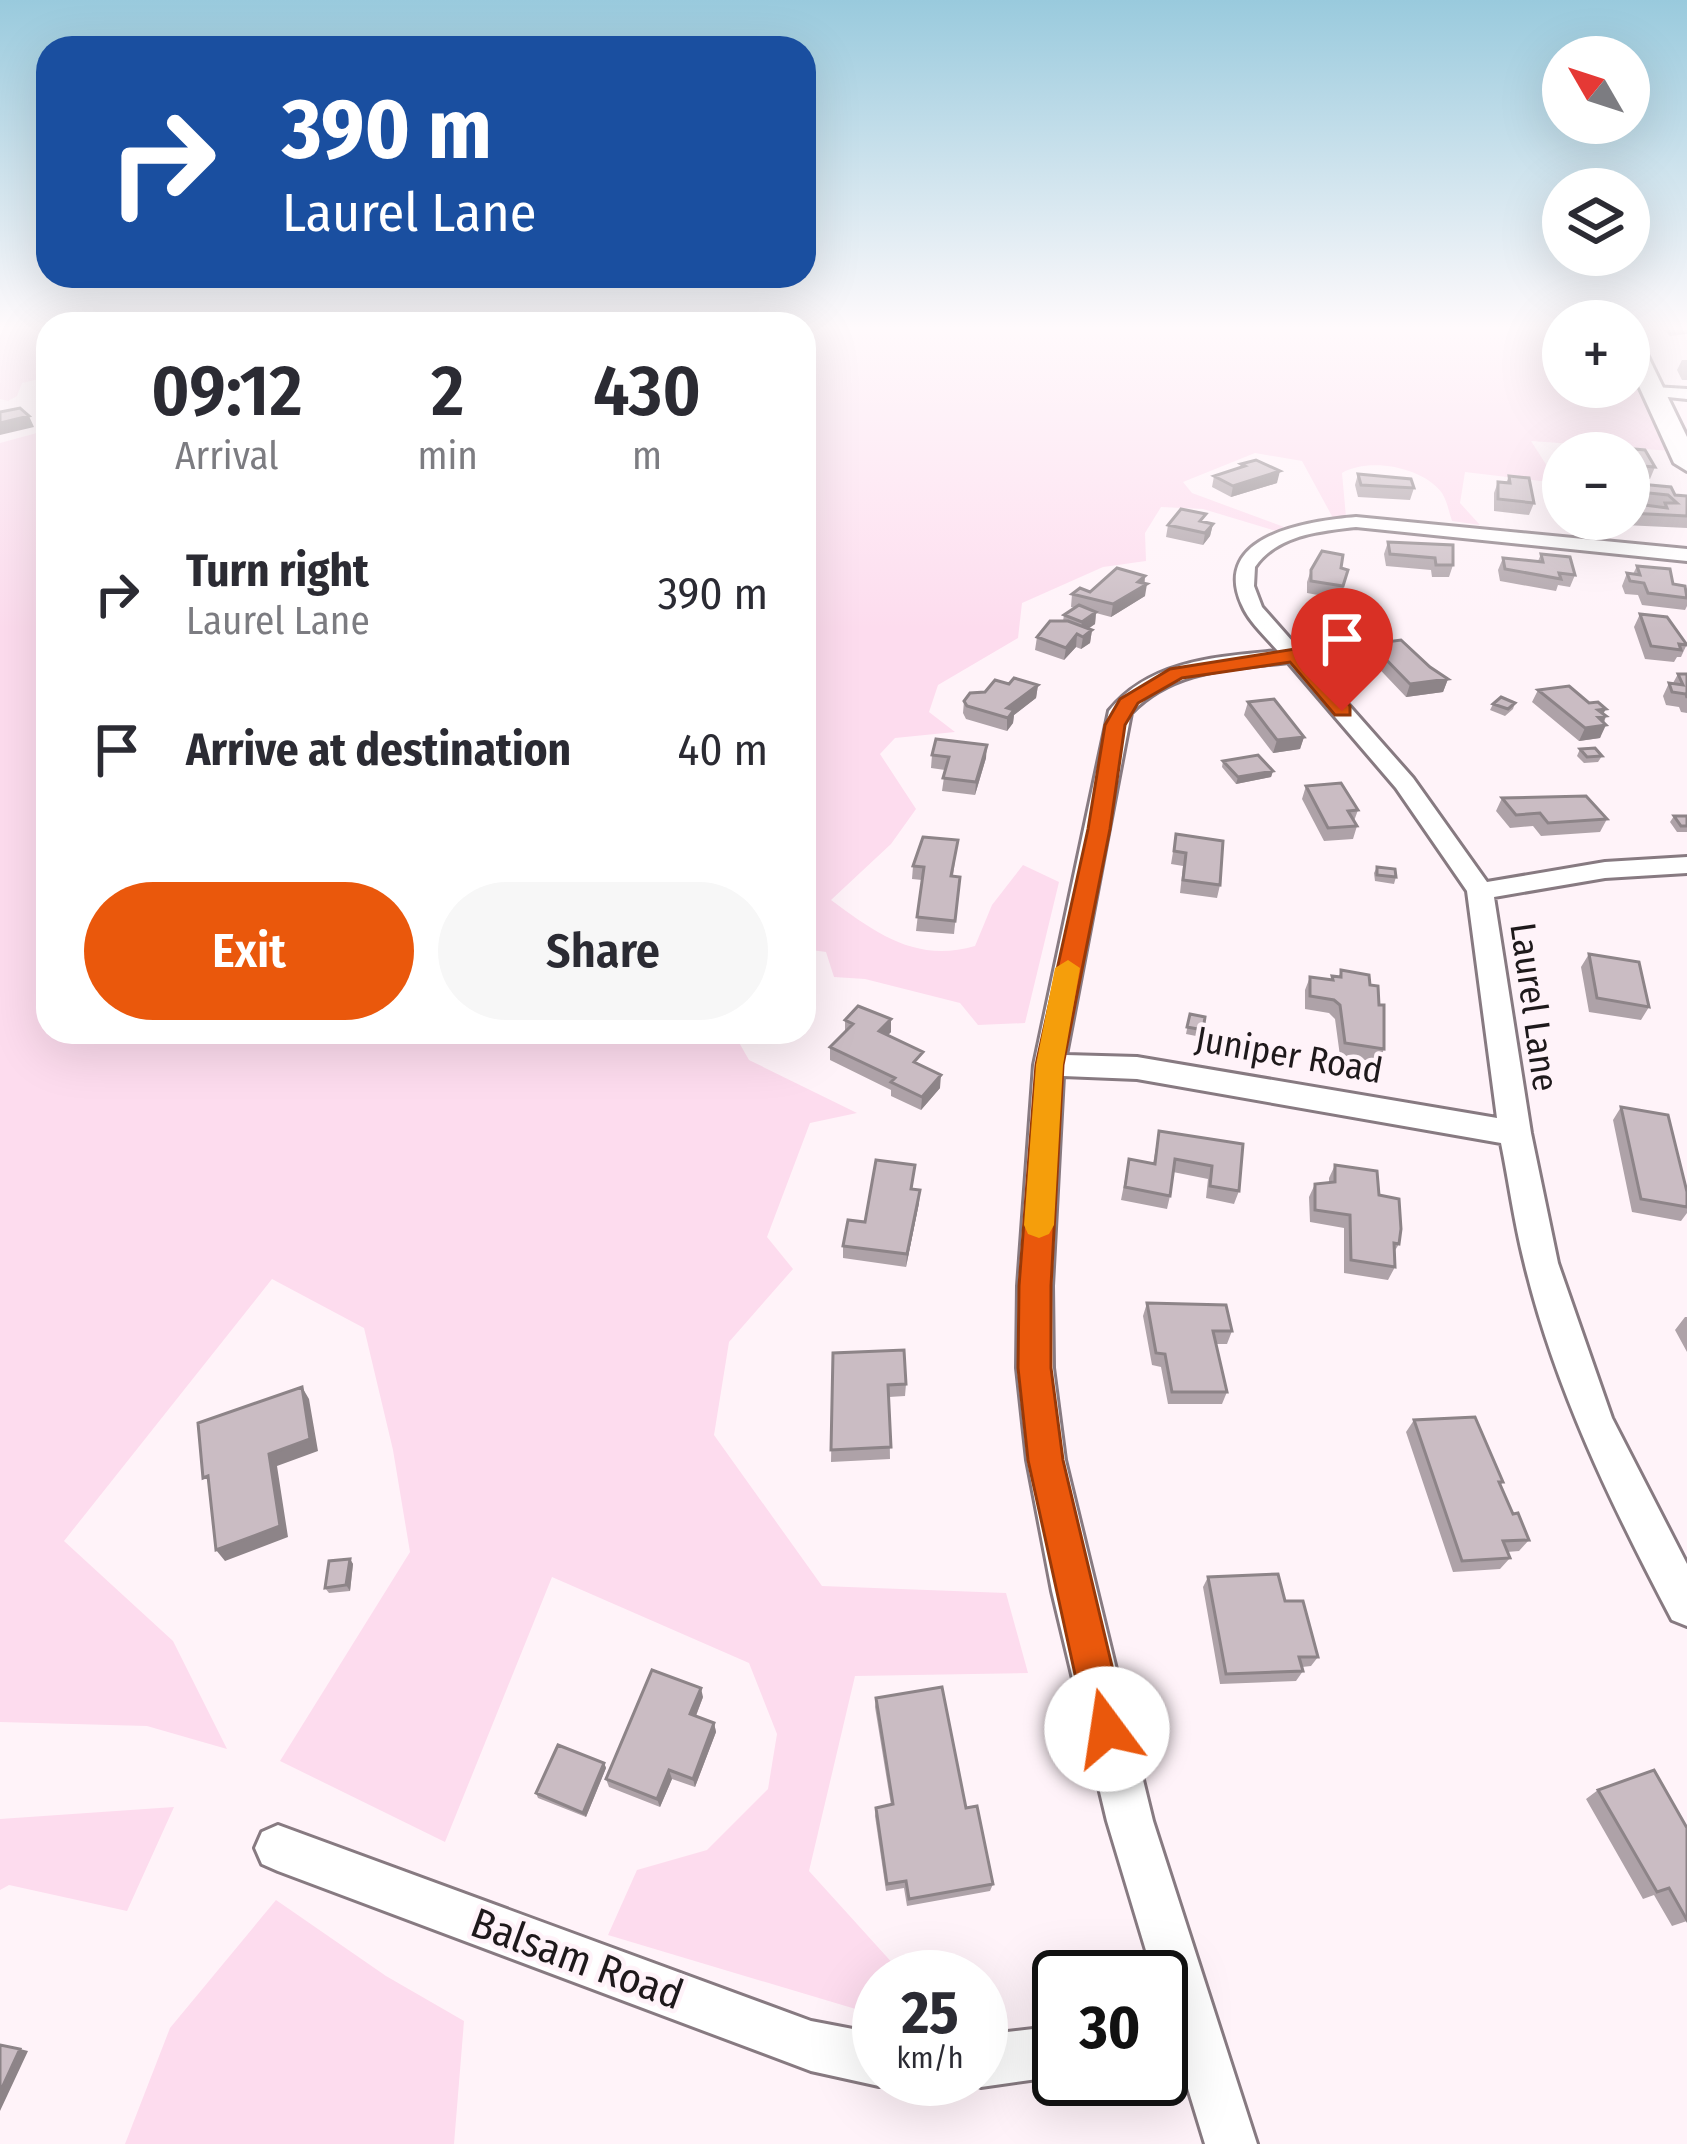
<!DOCTYPE html>
<html lang="en">
<head>
<meta charset="utf-8">
<style>
  :root { --surface:#fff; --page:#f7f7f7; --text:#2b2b33; --muted:#7c7c81; --accent:#ea580c }
  body { margin:0; font-family:"Fira Sans Condensed",sans-serif; background:var(--page); color:var(--text); height:100vh; display:flex; flex-direction:column; font-size:45px; white-space:nowrap }
  * { box-sizing:border-box; margin:0 }
  p { font-size:39px; color:var(--muted) }
  .icon { flex:none; width:66px; height:66px; fill:none; stroke:currentColor; stroke-width:2; stroke-linecap:round; stroke-linejoin:round }
  .map { position:relative; flex:1; overflow:hidden }
  .side { position:absolute; left:36px; top:312px; width:780px; height:732px; display:flex; flex-direction:column; background:var(--surface); border-radius:36px; box-shadow:0 12px 48px #0002 }
  .side>* { flex:none }
  .guide { position:absolute; left:36px; top:36px; width:780px; height:252px; border-radius:36px; box-shadow:0 12px 48px #0002; background:#1a4fa0; color:#fff; overflow:hidden }
  .needle { width:78px; rotate:309deg }
  .fabs { position:absolute; left:1542px; top:36px; display:grid; gap:24px }
  .fabs a { display:grid; place-items:center; width:108px; height:108px; border-radius:50%; background:var(--surface); box-shadow:0 12px 48px #0002; font-size:60px }
  .speed { position:absolute; left:852px; top:1950px; display:flex; gap:24px; font-size:60px; font-weight:700; text-align:center }
  .speed>* { display:grid; place-content:center; width:156px; height:156px; border-radius:50%; background:var(--surface); box-shadow:0 12px 48px #0002; line-height:1 }
  .speed small { font-size:30px; font-weight:400 }
  .speed .limit { border:6px solid #111; border-radius:18px; background:#fff; color:#111 }
  .pin { position:absolute; display:grid; place-items:center; width:102px; height:102px; color:#fff; margin:-123px -51px; border-radius:50% 50% 50% 0; rotate:-45deg; box-shadow:0 0 12px #0007 }
  .pin .icon { rotate:45deg }
  .me { position:absolute; width:132px; margin:-66px; rotate:346deg; stroke-linejoin:round; filter:drop-shadow(0 0 9px #0008) }
  .turn { display:flex; align-items:center; gap:42px; height:252px; padding:0 48px; font-size:54px }
  .turn .icon { width:156px; height:156px; stroke-width:2.5 }
  .turn b { display:block; font-size:84px; line-height:102px }
  .eta { display:flex; justify-content:space-evenly; align-items:center; height:204px; text-align:center }
  .eta b { font-size:72px; font-weight:600; line-height:84px }
  .button { display:flex; gap:24px; margin-top:auto; padding:24px 48px }
  .button a { flex:1; height:138px; border-radius:72px; background:var(--accent); color:#fff; font-size:48px; font-weight:600; line-height:138px; text-align:center }
  .button a+a { background:var(--page); color:var(--text) }
  ul { padding:0; list-style:none }
  li { display:flex; align-items:center; gap:36px; height:156px; padding:0 48px }
  li div { flex:1 }
  li b { display:block; font-size:45px }
  li em { font-style:normal }
  .map>svg:first-child { display:block }
  .green { fill:#fddcee }
  .lines { fill:none; stroke-linecap:round; stroke-linejoin:round }
  .street-casing { stroke:#877a81; stroke-width:6 }
  .secondary-casing { stroke:#877a81; stroke-width:6 }
  .street { fill:#fff; fill-rule:evenodd }
  .secondary { fill:#fff; fill-rule:evenodd }
  .wall { fill:#aea2a8 }
  .shaded-wall { fill:#8d8488 }
  .building { fill:#cabcc3; stroke:#8d8488; stroke-width:3 }
  .route { fill:#ea580c; stroke:#983908; stroke-width:3 }
  .slow { fill:#f59e0b }
  .labels { text-anchor:middle; dominant-baseline:central; stroke-width:9; stroke-linejoin:round; paint-order:stroke }
  .street-label { font-size:36px; fill:#1e191b; stroke:#fff3f9 }
  .near-street-label { font-size:42px; fill:#1e191b; stroke:#fff3f9 }
</style>
</head>
<body>
<div class="map">
<svg width="1687" height="2144" viewBox="0 0 1687 2144">
  <rect width="100%" height="100%" fill="#fff3f9"/>
  <!-- green -->
  <path class="green" d="M0,330H48V377L22,383L17,396L8,401L0,399Z
    M804,330H1563V387H1629V364L1672,451L1531,441L1558,483L1465,472L1460,503L1480,525L1452,521C1449,512 1447,501 1442,493C1423,467 1369,457 1342,473L1346,517L1333,518L1302,461L1255,453L1183,482L1192,493L1284,527L1276,531L1203,509L1161,507L1145,533L1146,561L1103,567L1022,603L1018,638L938,685L929,712L955,732L895,738L880,754L916,809L891,844L831,900C877,934 917,963 975,946L992,905L1023,865L1059,882L1025,1023L978,1025L960,1003L865,979L834,977L826,952L804,949Z
    M48,430V1032H733L749,1060L857,1113L810,1123L767,1237L793,1269L729,1342L714,1435L822,1586L1006,1593L1028,1673L855,1676L809,1871L905,1977H879V2016L608,1935L637,1870L707,1850L768,1789L777,1734L749,1663L552,1577L445,1842L280,1761L410,1552L393,1450L364,1328L272,1279L64,1541L173,1641L227,1749L147,1726L0,1722V443Z
    M174,1807L127,1911L9,1885L0,1890V1819Z
    M276,1900L386,1976L464,2021L454,2144H125L170,2028Z"/>
  <g class="lines">
    <defs>
      <path id="street" d="M1654,387L1687,389V399L1649,395L1646,392Z
        M1356,517L1687,549V561L1356,527C1320,531 1277,535 1255,567L1254,586L1262,607L1413,778L1487,882L1605,862L1687,857V873L1605,878L1494,897L1531,1133L1558,1263L1612,1418L1687,1564V1626L1672,1620C1612,1506 1554,1387 1524,1261C1514,1222 1509,1182 1501,1143L1137,1079L1063,1076L1052,1286L1053,1368L1065,1460L1153,1821L1257,2144H1205L1161,2000V1977H1154L1107,1821L1052,1591L1027,1460L1017,1368L1018,1286L1034,1065L1109,711C1150,660 1217,657 1278,651C1266,637 1249,622 1242,605C1210,535 1309,521 1356,517ZM1288,662L1396,788L1467,891L1497,1118L1137,1057L1066,1055L1131,713C1173,669 1231,669 1288,662Z
        M278,1825L811,2021L879,2034V2079H895L879,2086L811,2071L278,1871L262,1864L255,1848L262,1832Z
        M1059,2026V2076L981,2087L963,2079H981V2035Z"/>
      <path id="secondary" d="M1629,334L1640,340L1687,437V471L1674,463L1629,364Z"/>
    </defs>
    <!-- street casing -->
    <use href="#street" class="street-casing"/>
    <!-- secondary casing -->
    <use href="#secondary" class="secondary-casing"/>
    <!-- street -->
    <use href="#street" class="street"/>
    <!-- secondary -->
    <use href="#secondary" class="secondary"/>
  </g>
  <!-- wall -->
  <path class="wall" d="M1664,330H1687V334L1670,336Z
    M1682,360H1687V380H1682L1677,370Z
    M1623,448L1655,467L1650,479L1629,477V453H1621Z
    M1241,464L1277,483L1231,497L1212,487L1214,476L1240,468Z
    M1358,474L1414,488L1410,500L1358,497L1355,485Z
    M1509,476L1534,503L1529,515L1494,511V493L1498,482L1506,483Z
    M1629,483L1675,495L1687,496V528L1624,525L1622,519H1629Z
    M1204,522L1213,524L1210,536L1203,545L1166,537L1168,525Z
    M1388,542L1410,544L1453,565L1449,577H1432L1431,570L1386,566L1384,554Z
    M1541,554L1575,575L1570,587L1558,585L1556,591L1500,581L1498,570L1503,558L1538,561Z
    M1637,566L1687,589V606L1685,610L1642,605L1638,595L1625,594L1622,586L1627,573L1633,574Z
    M1311,570H1348L1340,599L1307,593V582Z
    M1145,576V596L1111,617L1096,613L1095,624L1088,629L1092,630L1090,643L1081,649L1076,647L1064,660L1035,650L1037,637L1063,621L1064,615L1075,608L1071,607L1072,594L1090,592Z
    M1640,614L1687,644L1681,657H1677L1674,662L1645,659L1634,627Z
    M1371,644L1430,667L1448,679L1443,692L1406,697L1367,656Z
    M1678,674H1687V713L1681,712L1679,707L1666,705L1663,696L1669,683H1673Z
    M1009,684L1038,685L1036,698L1014,715L1013,723L1007,731L966,719L963,713L964,701Z
    M1538,690L1603,714L1606,716L1600,738L1579,741L1532,702Z
    M1248,702L1304,737L1300,749L1273,753L1244,715Z
    M1515,703L1513,709L1505,716L1490,710L1493,704Z
    M1580,749L1602,756L1598,762L1584,763L1577,756Z
    M932,755L986,758L975,795L942,791L945,770L931,768Z
    M1223,761L1273,771L1271,777L1236,784L1222,767Z
    M1306,786L1358,810L1354,821L1357,826L1353,839L1324,841L1302,799Z
    M1502,798L1607,819L1600,832L1541,836L1533,826L1510,828L1496,811Z
    M1674,816H1687V832H1677L1670,822Z
    M1176,834L1220,885L1217,898L1180,893L1183,866L1171,864Z
    M956,853L953,876L960,877L954,934L916,931L922,880L912,879L913,866Z
    M1377,867L1396,877L1394,884L1375,881L1374,873Z
    M1589,954L1649,1007L1641,1020L1589,1012L1581,967Z
    M1341,970L1370,985L1384,1049L1379,1062L1340,1056L1335,1019L1329,1013L1305,1009V990L1310,977L1331,980L1332,976L1339,977Z
    M1190,1014L1205,1017L1201,1037L1186,1034Z
    M845,1020L891,1032L887,1035L921,1066L940,1088L921,1110L891,1096V1090L830,1060V1047L845,1032Z
    M1621,1107L1687,1192V1213L1681,1221L1632,1212L1613,1120Z
    M1159,1131L1243,1144L1239,1191L1234,1204L1206,1198L1208,1179L1173,1172L1170,1196L1167,1209L1121,1200L1129,1159L1153,1164Z
    M1335,1165L1379,1195L1399,1244L1394,1252L1395,1267L1388,1280L1344,1273V1228L1310,1222L1309,1197L1315,1184L1329,1183V1178Z
    M912,1189L919,1203L906,1267L843,1258V1246L865,1222Z
    M1147,1303L1232,1331L1227,1344H1216L1227,1392L1222,1404H1168L1161,1367L1152,1365L1143,1316Z
    M1685,1317H1687V1352L1675,1330Z
    M833,1353L906,1384L905,1396L889,1397L890,1459L831,1462Z
    M1414,1420L1503,1482L1500,1485L1513,1514L1529,1540L1519,1551L1507,1552L1510,1558L1500,1569L1453,1572L1406,1432Z
    M350,1559L353,1564L350,1591L329,1593L325,1588Z
    M1208,1577L1285,1601L1318,1657L1311,1666L1302,1667L1303,1671L1296,1681L1220,1684L1203,1587Z
    M703,1697L696,1716L714,1723L716,1732L695,1787L672,1779L660,1807L609,1787L606,1779Z
    M876,1698L966,1808L993,1884L990,1891L907,1906L904,1888L886,1891L875,1816L876,1808L891,1805L875,1707Z
    M604,1763L606,1768L586,1817L538,1798L536,1793Z
    M1598,1790L1687,1828V1921L1672,1926L1654,1895L1643,1899L1586,1799Z"/>
  <!-- shaded-wall -->
  <path class="shaded-wall" d="M29,416L34,427L0,435V423Z
    M1280,471L1277,483L1231,497L1233,486Z
    M1213,524L1210,536L1203,545L1205,533Z
    M1145,576L1143,586L1147,584L1145,596L1111,617L1113,604Z
    M1096,612L1095,624L1080,634L1082,622Z
    M1092,630L1090,643L1081,649L1083,637Z
    M1077,634L1076,647L1064,660L1066,648Z
    M1448,679L1443,692L1406,697L1410,684Z
    M1038,685L1036,698L1014,715L1013,723L1007,731V708Z
    M1606,709L1602,716H1606L1601,726L1606,725L1600,738L1579,741L1585,728L1598,710Z
    M1304,737L1300,749L1273,753L1277,740Z
    M987,745L986,758L975,795L976,782Z
    M1273,771L1271,777L1236,784L1238,777Z
    M891,1019V1032L879,1045V1031Z
    M941,1075L940,1088L921,1110L922,1097Z
    M920,1190L919,1203L906,1267L907,1254Z
    M302,1387L309,1399L318,1451L277,1466L288,1537L225,1561L216,1550L269,1454Z
    M350,1559L353,1564L350,1591L346,1585Z
    M701,1688L703,1697L693,1723L690,1714Z
    M714,1723L716,1732L695,1787L693,1779Z
    M604,1763L606,1768L586,1817L583,1813Z
    M669,1770L672,1779L660,1807L657,1799Z
    M20,2049L28,2051L0,2111V2092Z"/>
  <!-- building -->
  <path class="building" d="M20,408L29,416L0,423V412Z
    M1623,448L1645,450L1655,467L1630,465L1629,453H1625Z
    M1256,460L1280,471L1233,486L1214,476L1245,466L1241,464Z
    M1358,474L1411,479L1414,488L1361,485Z
    M1509,476L1529,478L1534,503L1498,499V482L1510,483Z
    M1629,483L1671,487L1675,495L1687,496V516L1629,513V503L1667,508L1665,503H1677L1668,495L1629,491Z
    M1181,509L1206,514L1200,521L1213,524L1205,533L1168,525Z
    M1388,542L1453,545V565H1436L1435,558L1390,554Z
    M1322,551L1343,555L1341,568L1348,570L1343,586L1311,581V570Z
    M1541,554L1570,557L1575,575L1559,573L1561,579L1505,569L1503,558L1543,562Z
    M1637,566L1670,569L1673,584L1685,586L1687,598L1648,593L1644,583L1630,581L1627,573L1640,575Z
    M1117,568L1145,576L1138,582L1147,584L1113,604L1072,594L1080,588L1090,592Z
    M1079,605L1096,612L1082,622L1064,615Z
    M1640,614L1667,617L1687,645L1679,644L1681,650L1651,646Z
    M1050,621H1068L1092,630L1083,637L1077,634L1066,648L1037,637Z
    M1401,640L1430,667L1448,679L1410,684L1371,644Z
    M1678,674H1687V698L1686,694L1672,692L1669,683L1683,685Z
    M1014,678L1038,685L1007,708L1014,710L1008,718L967,706L964,701L970,693L985,692L995,680L1009,684Z
    M1569,686L1589,703L1598,702L1606,709L1598,710L1606,716L1598,717L1606,725L1585,728L1538,690Z
    M1501,697L1515,703L1508,709L1493,704Z
    M1274,699L1304,737L1277,740L1248,702Z
    M936,739L987,745L976,782L943,778L949,757L932,755Z
    M1595,748L1602,756L1587,757L1580,749Z
    M1258,755L1273,771L1238,777L1223,761Z
    M1341,783L1358,810L1348,811L1357,826L1328,828L1306,786Z
    M1586,796L1607,819L1548,823L1540,813L1516,815L1502,798Z
    M1674,816H1687V826H1681Z
    M1176,834L1223,841L1220,885L1183,880L1186,853L1174,851Z
    M923,837L958,840L951,876L960,877L955,921L917,917L924,867L913,866Z
    M1377,867L1395,869L1396,877L1377,875Z
    M1589,954L1639,962L1649,1007L1597,998Z
    M1341,970L1369,975L1370,985L1378,986L1379,1005H1384V1049L1345,1043L1340,1005L1334,1000L1310,996V977L1333,980L1332,976L1341,977Z
    M858,1006L891,1019L879,1031L923,1052L914,1062L941,1075L922,1097L891,1082L895,1078L830,1047L853,1024L845,1020Z
    M1190,1014L1205,1017L1203,1030L1187,1027Z
    M1621,1107L1668,1115L1687,1192V1207L1641,1199Z
    M1159,1131L1243,1144L1239,1191L1210,1186L1212,1166L1175,1159L1170,1196L1125,1187L1129,1159L1155,1164Z
    M876,1160L915,1165L911,1189L920,1190L907,1254L843,1246L848,1220L865,1222Z
    M1335,1165L1377,1171L1379,1195L1399,1199L1401,1229L1399,1244L1394,1243L1395,1267L1351,1260L1350,1215L1315,1210V1184L1335,1182Z
    M1147,1303L1226,1305L1232,1331H1213L1227,1392H1172L1165,1354L1156,1353Z
    M904,1350L906,1384L888,1385L891,1447L831,1450L833,1353Z
    M302,1387L310,1439L269,1454L280,1526L216,1550L208,1476L203,1478L198,1423Z
    M1475,1417L1503,1482H1499L1513,1514L1518,1513L1529,1540L1503,1541L1510,1558L1462,1561L1414,1420Z
    M350,1559L346,1585L325,1588L329,1561Z
    M1278,1574L1285,1601H1303L1318,1657H1299L1303,1671L1226,1674L1208,1577Z
    M652,1670L701,1688L690,1714L714,1723L693,1779L669,1770L657,1799L606,1779Z
    M942,1687L966,1808L977,1806L993,1884L909,1899L906,1881L887,1884L876,1808L893,1804L876,1698Z
    M558,1745L604,1763L583,1813L536,1793Z
    M1654,1770L1687,1828V1920L1669,1888L1657,1892L1598,1790Z
    M0,2045L20,2049L0,2092Z"/>
  <!-- sky -->
  <linearGradient id="sky" x2="0" y2="1"><stop stop-color="#99cadd"/><stop offset="0.52" stop-color="#fffafc"/><stop offset="1" stop-color="#fffafc" stop-opacity="0"/></linearGradient>
  <rect width="1687" height="630" fill="url(#sky)"/>
  <!-- route -->
  <path class="route" d="M1295,649L1302,651L1350,706V715H1335L1290,662L1182,678L1138,703L1125,725L1110,829L1063,1065L1051,1286V1368L1063,1460L1127,1729L1121,1743L1107,1749L1093,1743L1087,1729L1028,1460L1018,1368L1019,1286L1036,1065L1088,829L1105,725L1120,699L1170,669Z"/>
  <!-- slow -->
  <path class="slow" d="M1068,960L1080,968L1063,1065L1054,1225L1049,1234L1039,1238L1028,1234L1024,1225L1036,1065L1055,968Z"/>
  <g class="labels">
    <!-- street labels -->
    <g class="street-label">
      <text transform="translate(1534 1007) rotate(82)">Laurel Lane</text>
      <text transform="translate(1289 1055) rotate(10)">Juniper Road</text>
    </g>
    <!-- near-street labels -->
    <g class="near-street-label">
      <text transform="translate(577 1959) rotate(20)">Balsam Road</text>
    </g>
  </g>
</svg>
<div class="fabs">
<a><svg class="needle" viewBox="-14 -14 28 28"><path d="M0-13l5 13h-10z" fill="#e53935"/><path d="M0 13l5-13h-10z" fill="#7c7c81"/></svg></a>
<a><svg class="icon" aria-label="layers" viewBox="0 0 24 24"><path d="M12 4l9 5-9 5-9-5zM3 14l9 5 9-5"/></svg></a>
<a>+</a>
<a>−</a>
</div>
<div class="speed"><div>25<small>km/h</small></div><div class="limit">30</div></div>
<div class="pin" style="left:1342px;top:711px;background:#d93025"><svg class="icon" aria-label="arrive" viewBox="0 0 24 24"><path d="M6 21V4h12l-3 4 3 4H6"/></svg></div>
<svg class="me" style="left:1107px;top:1729px" viewBox="-20 -20 40 40"><circle r="19" fill="#fff"/><path d="M0-13L10 11 0 6-10 11z" fill="#ea580c"/></svg>
<div class="guide">
<div class="turn"><svg class="icon" aria-label="right" viewBox="0 0 24 24"><path d="M7 20v-9h11M14 6l5 5-5 5"/></svg><div><b>390 m</b>Laurel Lane</div></div>
</div>
<section class="side">
<div class="eta">
<div><b>09:12</b><p>Arrival</p></div>
<div><b>2</b><p>min</p></div>
<div><b>430</b><p>m</p></div>
</div>
<ul>
<li><svg class="icon" aria-label="right" viewBox="0 0 24 24"><path d="M7 20v-9h11M14 6l5 5-5 5"/></svg><div><b>Turn right</b><p>Laurel Lane</p></div><em>390 m</em></li>
<li><svg class="icon" aria-label="arrive" viewBox="0 0 24 24"><path d="M6 21V4h12l-3 4 3 4H6"/></svg><div><b>Arrive at destination</b></div><em>40 m</em></li>
</ul>
<div class="button"><a>Exit</a><a>Share</a></div>
</section>
</div>
</body>
</html>
